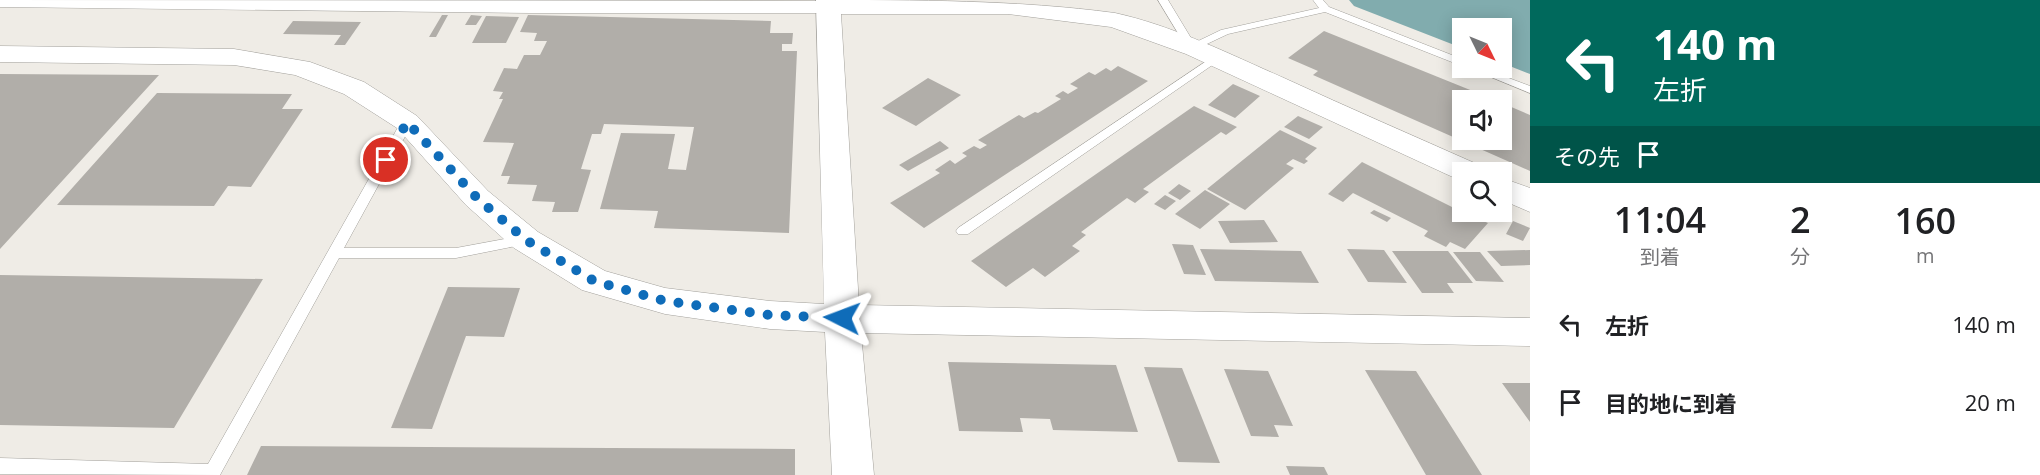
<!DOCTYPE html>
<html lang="ja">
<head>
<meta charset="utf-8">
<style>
  :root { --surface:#fff; --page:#f6f6f6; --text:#202124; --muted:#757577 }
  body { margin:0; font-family:"Open Sans","Noto Sans JP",sans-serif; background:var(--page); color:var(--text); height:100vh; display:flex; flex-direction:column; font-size:22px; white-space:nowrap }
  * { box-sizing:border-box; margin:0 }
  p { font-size:20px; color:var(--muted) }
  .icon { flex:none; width:33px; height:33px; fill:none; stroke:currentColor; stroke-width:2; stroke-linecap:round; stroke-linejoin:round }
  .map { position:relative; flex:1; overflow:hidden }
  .drawer { display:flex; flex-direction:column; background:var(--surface); width:510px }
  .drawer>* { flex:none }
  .top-card { background:#00695c; color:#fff; overflow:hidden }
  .needle { width:39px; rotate:133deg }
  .buttons { position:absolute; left:1452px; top:18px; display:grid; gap:12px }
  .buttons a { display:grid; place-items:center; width:60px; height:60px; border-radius:0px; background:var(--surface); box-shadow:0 3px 15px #0003; font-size:30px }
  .pin { position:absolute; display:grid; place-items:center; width:51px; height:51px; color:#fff; margin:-26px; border:3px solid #fff; border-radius:50%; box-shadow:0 2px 6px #0007 }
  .me { position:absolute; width:66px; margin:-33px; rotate:273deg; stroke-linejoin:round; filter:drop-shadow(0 0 4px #0008) }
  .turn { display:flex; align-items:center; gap:21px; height:126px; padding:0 24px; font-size:27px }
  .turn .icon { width:78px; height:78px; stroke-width:2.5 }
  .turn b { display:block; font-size:42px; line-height:51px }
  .then { display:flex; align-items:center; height:57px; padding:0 24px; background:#0003; gap:12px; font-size:22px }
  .eta { display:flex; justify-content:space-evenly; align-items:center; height:102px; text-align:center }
  .eta b { font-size:36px; font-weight:600; line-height:42px }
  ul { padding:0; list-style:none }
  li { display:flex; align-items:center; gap:18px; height:78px; padding:0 24px }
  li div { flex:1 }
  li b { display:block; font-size:22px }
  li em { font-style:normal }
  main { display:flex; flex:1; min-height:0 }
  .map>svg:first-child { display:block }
  .water { fill:#81acae }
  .building { fill:#b1aea9 }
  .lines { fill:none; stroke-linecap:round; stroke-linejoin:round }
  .service-casing { stroke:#a2a09b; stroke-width:1 }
  .minor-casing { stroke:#a2a09b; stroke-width:1 }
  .tertiary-casing { stroke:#a2a09b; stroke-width:1 }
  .service { fill:#fff; fill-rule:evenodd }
  .minor { fill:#fff; fill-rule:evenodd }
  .tertiary { fill:#fff; fill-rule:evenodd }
  .route { stroke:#0f6cb9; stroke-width:10; stroke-dasharray:0 18 }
</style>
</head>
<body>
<main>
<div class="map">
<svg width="1530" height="475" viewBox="0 0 1530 475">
  <rect width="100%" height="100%" fill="#efece6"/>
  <!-- water -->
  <path class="water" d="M1349,0H1530V74L1502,63V28H1462V48L1354,6Z"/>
  <!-- building -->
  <path class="building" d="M442,15H448L436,37H429Z
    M471,15L482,16L476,25H465Z
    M528,15L771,21L770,33H793L792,44H782V51H797L789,233L654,228L658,211L600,209L621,133L675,134L668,169L686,170L694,127L604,124L601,134H592L581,169L591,170L578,212H552L555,202L532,201L537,185L507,184L510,176H501L514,143L483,142L503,99H499L503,92L493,91L504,68L517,69L524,55H540L547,41H534L537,33L520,32Z
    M486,16L519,17L506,43H472Z
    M293,21L361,22L345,45H334L341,35L283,34Z
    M1324,31L1495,100H1462V140H1502V103L1530,115V171L1313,75L1318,71L1288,58Z
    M1118,66L1148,81L924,228L890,203L940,173L935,170L950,160L955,164L967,156L962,153L974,146L980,149L987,145L978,140L1019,115L1024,118L1035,112L1038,113L1061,99L1055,96L1063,91L1068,94L1078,88L1070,84L1089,72L1095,75L1106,68L1111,71Z
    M0,74L159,75L0,249Z
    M928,78L961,95L916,126L882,108Z
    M1233,84L1260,96L1235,118L1208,105Z
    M157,93L292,94L282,109H303L251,187L228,186L214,206L57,205Z
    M1194,106L1237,127L1226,135L1221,132L1143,189L1149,192L1135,203L1127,198L1081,232L1086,235L1072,246L1080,251L1045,277L1033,268L1006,287L971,261Z
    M1298,116L1323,127L1309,139L1284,127Z
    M1280,130L1317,148L1305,159L1308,161L1304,164L1293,159L1286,164L1294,168L1245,210L1207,189Z
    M940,141L949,148L908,171L899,165Z
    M1362,162L1462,212L1488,223L1465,249L1450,242L1446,247L1424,236L1428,231L1353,193L1343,202L1328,194Z
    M1179,184L1191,191L1180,200L1168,193Z
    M1205,190L1230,204L1200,229L1175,214Z
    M1165,195L1176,201L1165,210L1154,204Z
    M1374,210L1391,218L1387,222L1370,213Z
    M1264,220L1278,242L1230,243L1218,221Z
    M1513,221L1530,228L1523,241L1506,234Z
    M1172,244L1193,245L1206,275L1184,274Z
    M1200,249L1301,251L1319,283L1215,281Z
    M1347,249L1384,250L1407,283L1368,282Z
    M1530,250V265L1501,266L1487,251Z
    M1392,251H1448L1473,283H1447L1454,293H1422Z
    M1453,252H1480L1504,282L1476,281Z
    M0,275L263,279L174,428L0,425Z
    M448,287L520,288L504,337L466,336L432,429L391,428Z
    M948,362L1116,365L1138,432L1053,430L1050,419L1020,418L1023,432L959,431Z
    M1144,367L1182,368L1220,463L1178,462Z
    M1224,369L1268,371L1293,426L1274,425L1279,437L1251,436Z
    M1365,370L1416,371L1482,475H1426Z
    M1502,383H1530V422Z
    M261,446L795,449V475H247Z
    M1286,466L1324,467L1328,475H1290Z"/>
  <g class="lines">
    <defs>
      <path id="service" d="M1158,0H1168L1194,43L1221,30L1319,8L1313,0H1323L1329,7L1462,59V66L1325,12L1228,34L1192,51L1187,48Z
        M1217,54L1221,55V59L968,234H958L956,231L958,228Z
        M1469,68H1482L1530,86V93Z
        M407,118L413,122L344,248H456L526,235L533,240L531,243L456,258H339L220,475L0,474V458L208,464L401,122Z"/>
      <path id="minor" d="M0,0L829,1L839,7L829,13H531L0,7Z"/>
      <path id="tertiary" d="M816,0C915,0 1018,0 1115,13C1174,26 1229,54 1284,78C1349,108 1414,136 1479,165L1483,172H1462V180L1457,179L1186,54L1111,27L1008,14H841L859,305L1530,318V346L861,333L874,475H832L825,332L770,329L665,314L582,290L514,248L466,205L397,128L344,94L295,75L234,65L0,62V46L234,49L310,62L364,82L417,116L488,191L538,232L605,271L665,288L770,301L824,304Z
        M1502,178L1530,188V212L1502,200Z"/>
    </defs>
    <!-- service casing -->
    <use href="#service" class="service-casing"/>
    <!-- minor casing -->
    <use href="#minor" class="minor-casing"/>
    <!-- tertiary casing -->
    <use href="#tertiary" class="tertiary-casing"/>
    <!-- service -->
    <use href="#service" class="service"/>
    <!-- minor -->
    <use href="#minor" class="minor"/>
    <!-- tertiary -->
    <use href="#tertiary" class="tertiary"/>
  </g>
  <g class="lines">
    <!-- route -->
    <path class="route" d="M386,160L407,122L477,198L526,240L594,281L665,301L770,315L842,318"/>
  </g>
</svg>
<div class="buttons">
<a><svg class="needle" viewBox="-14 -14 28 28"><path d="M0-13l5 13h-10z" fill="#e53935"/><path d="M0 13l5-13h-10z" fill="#757577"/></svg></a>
<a><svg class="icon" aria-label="sound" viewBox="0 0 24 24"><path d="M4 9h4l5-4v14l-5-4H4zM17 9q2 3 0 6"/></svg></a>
<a><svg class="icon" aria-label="search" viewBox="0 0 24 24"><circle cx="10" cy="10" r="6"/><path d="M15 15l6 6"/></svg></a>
</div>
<div class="pin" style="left:386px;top:160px;background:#d93025"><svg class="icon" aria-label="arrive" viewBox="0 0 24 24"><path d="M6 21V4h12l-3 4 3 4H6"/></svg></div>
<svg class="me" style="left:842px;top:318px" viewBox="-20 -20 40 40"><path d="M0-17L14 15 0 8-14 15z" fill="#0f6cb9" stroke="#fff" stroke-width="4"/></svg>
</div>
<section class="drawer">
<div class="top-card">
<div class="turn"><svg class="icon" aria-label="left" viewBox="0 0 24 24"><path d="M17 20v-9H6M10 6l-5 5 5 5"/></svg><div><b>140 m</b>左折</div></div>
<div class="then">その先<svg class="icon" aria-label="arrive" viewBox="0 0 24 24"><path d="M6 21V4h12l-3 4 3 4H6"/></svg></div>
</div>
<div class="eta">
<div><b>11:04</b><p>到着</p></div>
<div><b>2</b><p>分</p></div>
<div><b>160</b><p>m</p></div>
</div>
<ul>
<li><svg class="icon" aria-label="left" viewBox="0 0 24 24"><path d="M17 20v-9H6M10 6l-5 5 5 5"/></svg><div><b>左折</b></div><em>140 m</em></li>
<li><svg class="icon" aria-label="arrive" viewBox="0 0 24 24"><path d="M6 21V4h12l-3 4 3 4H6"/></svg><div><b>目的地に到着</b></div><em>20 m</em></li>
</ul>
</section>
</main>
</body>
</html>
